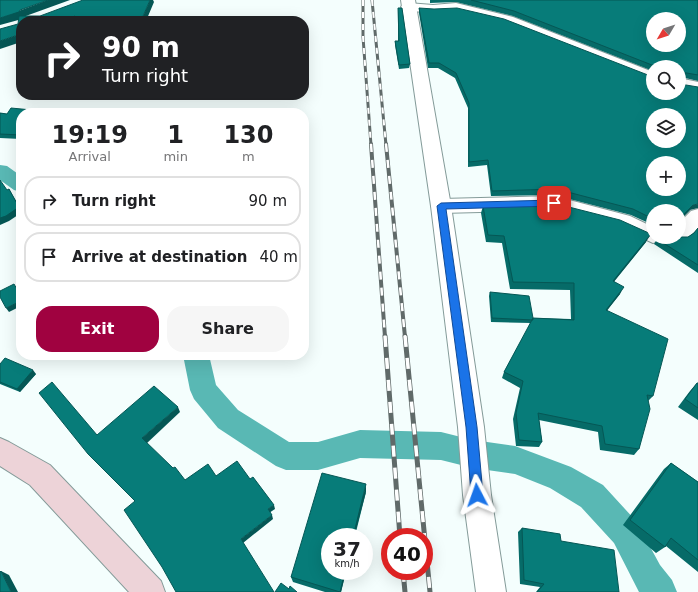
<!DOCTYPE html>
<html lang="en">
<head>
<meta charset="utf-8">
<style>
  :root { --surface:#fff; --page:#f6f6f6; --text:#202124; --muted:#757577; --line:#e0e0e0; --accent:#a00240 }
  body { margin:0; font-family:"DejaVu Sans",sans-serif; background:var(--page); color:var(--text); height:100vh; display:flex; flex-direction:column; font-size:15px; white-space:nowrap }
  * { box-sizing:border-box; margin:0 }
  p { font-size:13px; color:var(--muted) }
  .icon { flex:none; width:22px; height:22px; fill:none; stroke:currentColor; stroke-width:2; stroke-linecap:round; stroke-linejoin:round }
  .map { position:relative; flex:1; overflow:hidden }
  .side { position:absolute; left:16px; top:108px; width:293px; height:252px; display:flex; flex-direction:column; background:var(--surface); border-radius:16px; box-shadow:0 4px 16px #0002 }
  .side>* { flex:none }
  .guide { position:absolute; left:16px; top:16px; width:293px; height:84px; border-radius:16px; box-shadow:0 4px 16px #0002; background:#202124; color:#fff; overflow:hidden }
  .needle { width:26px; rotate:231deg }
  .controls { position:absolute; left:646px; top:12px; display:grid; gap:8px }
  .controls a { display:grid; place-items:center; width:40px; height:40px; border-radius:50%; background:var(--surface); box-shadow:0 4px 16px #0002; font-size:20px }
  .speed { position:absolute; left:321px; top:528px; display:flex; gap:8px; font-size:20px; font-weight:700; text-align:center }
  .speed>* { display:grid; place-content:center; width:52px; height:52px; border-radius:50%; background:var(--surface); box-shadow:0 4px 16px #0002; line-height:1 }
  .speed small { font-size:10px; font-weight:400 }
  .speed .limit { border:6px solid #d22; background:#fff; color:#111 }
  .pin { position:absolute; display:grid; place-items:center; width:34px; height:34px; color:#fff; margin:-17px; border-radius:8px; box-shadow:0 2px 6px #0006 }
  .me { position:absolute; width:44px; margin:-22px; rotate:356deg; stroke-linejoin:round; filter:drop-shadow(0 0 3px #0008) }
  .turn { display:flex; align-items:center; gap:14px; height:84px; padding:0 20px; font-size:18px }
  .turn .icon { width:52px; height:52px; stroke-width:2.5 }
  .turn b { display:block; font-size:28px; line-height:34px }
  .eta { display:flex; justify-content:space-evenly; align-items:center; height:68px; text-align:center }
  .eta b { font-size:24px; font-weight:600; line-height:28px }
  .action { display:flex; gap:8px; margin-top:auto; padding:8px 20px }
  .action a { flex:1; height:46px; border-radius:16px; background:var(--accent); color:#fff; font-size:16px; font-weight:600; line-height:46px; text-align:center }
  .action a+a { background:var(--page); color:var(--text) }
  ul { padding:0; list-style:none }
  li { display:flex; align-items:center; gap:12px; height:50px; margin:0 8px 6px; padding:0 12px; border:2px solid var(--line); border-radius:16px }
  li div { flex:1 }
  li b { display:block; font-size:15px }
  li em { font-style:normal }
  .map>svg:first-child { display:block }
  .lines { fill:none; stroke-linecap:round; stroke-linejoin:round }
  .canal { fill:#59b8b4; fill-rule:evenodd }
  .minor-casing { stroke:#849b99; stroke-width:2 }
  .tertiary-casing { stroke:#849b99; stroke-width:2 }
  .secondary-casing { stroke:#849b99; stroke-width:2 }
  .minor { fill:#fff; fill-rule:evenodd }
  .tertiary { fill:#fff; fill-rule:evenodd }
  .secondary { fill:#edd3d8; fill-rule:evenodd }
  .rail-far2-casing { stroke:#606a69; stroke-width:3 }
  .rail-far1-casing { stroke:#606a69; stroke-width:4 }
  .rail-casing { stroke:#606a69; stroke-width:5 }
  .rail-far2 { stroke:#fff; stroke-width:2; stroke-dasharray:6; stroke-linecap:butt }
  .rail-far1 { stroke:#fff; stroke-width:2.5; stroke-dasharray:8; stroke-linecap:butt }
  .rail { stroke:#fff; stroke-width:3.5; stroke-dasharray:11; stroke-linecap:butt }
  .wall { fill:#066b68 }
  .shaded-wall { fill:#055755 }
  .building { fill:#077c79; stroke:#055755; fill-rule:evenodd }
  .route { fill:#1a73e8; stroke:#114b97 }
</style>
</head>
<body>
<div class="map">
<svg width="698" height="592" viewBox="0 0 698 592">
  <rect width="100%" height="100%" fill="#f4fefd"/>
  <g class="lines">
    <!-- canal -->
    <path class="canal" d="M0,165L7,166L21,176V192L14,190L0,180Z
      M183,355H209L216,385L238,410L289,442H318L360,430L441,432L473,440L515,446L571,467L603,485L636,521L660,565L672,580L677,592H639L614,543L581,507L550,488L515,474L473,468L441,460L360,458L318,470H286L276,466L218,428L194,399L190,390Z"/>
    <defs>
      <path id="minor" d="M408,3L433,5L456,3L513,17L653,72V82L503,23L456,11L433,13L403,10L401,7L403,4Z
        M679,78L698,82V92L679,88Z
        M554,196L630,216L653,227V237H663L660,241L653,243L617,226L554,210L441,213L434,211L431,206L434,201L441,199Z
        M698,209V228C689,237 686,244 672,240L670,237H679V223L691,211Z"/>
      <path id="tertiary" d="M401,0H415L451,206L484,427L491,495L506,592H476L463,495L458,427L431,206Z"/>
      <path id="secondary" d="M0,438L9,442L50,465L161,581L165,592H129L30,485L0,466Z"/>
    </defs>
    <!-- minor casing -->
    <use href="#minor" class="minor-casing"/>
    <!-- tertiary casing -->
    <use href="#tertiary" class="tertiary-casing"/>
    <!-- secondary casing -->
    <use href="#secondary" class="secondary-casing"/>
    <!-- minor -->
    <use href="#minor" class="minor"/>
    <!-- tertiary -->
    <use href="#tertiary" class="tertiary"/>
    <!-- secondary -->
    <use href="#secondary" class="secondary"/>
    <defs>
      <path id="rail-far2" d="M363,0V37L371,145
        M372,0L386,145"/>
      <path id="rail-far1" d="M371,144L385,337
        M386,144L405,337"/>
      <path id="rail" d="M385,336L400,537
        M405,336L430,592
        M403,571L405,592"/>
    </defs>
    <!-- rail-far2 casing -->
    <use href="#rail-far2" class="rail-far2-casing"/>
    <!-- rail-far1 casing -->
    <use href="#rail-far1" class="rail-far1-casing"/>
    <!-- rail casing -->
    <use href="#rail" class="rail-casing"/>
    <!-- rail-far2 -->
    <use href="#rail-far2" class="rail-far2"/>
    <!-- rail-far1 -->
    <use href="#rail-far1" class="rail-far1"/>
    <!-- rail -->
    <use href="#rail" class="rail"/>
  </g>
  <!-- wall -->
  <path class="wall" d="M430,0H698V81L681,77L680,84L690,210L681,219V230L679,233V211H653V225L631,215L554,195L491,196L487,165L468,167V108L455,78L438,68H428L419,13V8L653,93L679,67H653V71L513,16L456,2L430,3Z
    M398,8L410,64L409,68L399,69L395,45V41H398Z
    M42,111L43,113H21V139L0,138V113L7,114Z
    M483,206L646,242L614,281L620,294L607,310L653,396L648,401L639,449L634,455L600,450L598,432L539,420L542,442L539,447L516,446L513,419L520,388L502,378L504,372L531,323L491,322L489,296L490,292L533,318L571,319L570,290L510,289L502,243L486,242L481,213Z
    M698,228V273L654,244L657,239L688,237L694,233Z
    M0,364L36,374L20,392L0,384Z
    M697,383H698V420L678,407L690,391Z
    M671,463L698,482V572L666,546L665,547L656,553L623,525L664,469Z
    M366,492L341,592H325L293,582L291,577Z
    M522,528L561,541L619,592H536L540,587L520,584L518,532Z"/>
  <!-- shaded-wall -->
  <path class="shaded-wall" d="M48,0H70L23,17L22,19L0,25V18Z
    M150,0H153L154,2L146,21H141Z
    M75,16L77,21H61Z
    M21,34V42L0,49V41Z
    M9,189L21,210V213L9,221L0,225V218Z
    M698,204V208L690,210L679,221L681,217L693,205Z
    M651,234L646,242L609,288L613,281Z
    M624,287L620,294L602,317L606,310Z
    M21,301V306L9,312L6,308Z
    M33,370L36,374L20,392L17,389Z
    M178,407L180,412L146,444L142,438Z
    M366,484V492L354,537H353Z
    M274,505L275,509L269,513L268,509Z
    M272,515L273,519L243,543L241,539Z
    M1,571L9,575L18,592H11Z
    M345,571H346L341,592H340Z"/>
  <!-- building -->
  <path class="building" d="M0,0H48L20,10L19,12L0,18Z
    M83,0H150L141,21H73L75,16L61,21H21V34L0,41V29L18,24L19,16H40Z
    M471,0H698V75L681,72L680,84L698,87V204L693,205L681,217V230L679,231V211H653V219L633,209L556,189L492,191L488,160L469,162V103L456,73L439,63H429L419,8L434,9L457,8L504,19L653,77V93H679V67H657L514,11ZM653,19H679V45H653ZM653,115H679V141H653ZM653,163H679V189H653Z
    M398,8H402L410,64L399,65L395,41H399Z
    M11,108L42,111L41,113H21V135L0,134V113L7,114Z
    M0,180L7,190L9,189L19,207L6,216L0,218Z
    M557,204L620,220L651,234L613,281L624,287L606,310L668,339L653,396L647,395L650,409L639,449L605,444L602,426L538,413L542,442L519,440L516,413L523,381L504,372L533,318L574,320V283L513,282L504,236L488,235L483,206Z
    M698,228V265L657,239L663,237H688L694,233Z
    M14,284L21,296V301L6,308L0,297V291Z
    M490,292L529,296L533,318V320L492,318Z
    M5,358L33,370L17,389L0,382V364Z
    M52,382L97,435L154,386L178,407L142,438L173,468L175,467L185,480L208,464L216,476L237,461L250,479L253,477L274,505L268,509L272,515L241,539L274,592H176L162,567L124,510L135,501L88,454L39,393Z
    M697,383H698V408L685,399Z
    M671,463L698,482V560L671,538L665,547L630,520Z
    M322,473L366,484L353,537H330V571H345L340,592L291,577Z
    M522,528L560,534L561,541L614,550L619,592H537L544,584L524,580Z
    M1,571L11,592H0V572Z
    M281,583L289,589L290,586L297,592H275Z"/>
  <!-- route -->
  <path class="route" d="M554,200L558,203L554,206L446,209L477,427L483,495L481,499L477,501L473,499L471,495L466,427L437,206L441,203Z"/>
</svg>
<div class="controls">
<a><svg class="needle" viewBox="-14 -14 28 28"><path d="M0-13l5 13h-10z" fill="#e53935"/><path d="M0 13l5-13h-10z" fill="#757577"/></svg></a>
<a><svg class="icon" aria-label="search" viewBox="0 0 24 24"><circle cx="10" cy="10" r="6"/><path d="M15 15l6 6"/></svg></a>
<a><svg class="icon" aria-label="layers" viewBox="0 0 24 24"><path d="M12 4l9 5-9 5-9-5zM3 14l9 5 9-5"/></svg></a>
<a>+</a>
<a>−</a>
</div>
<div class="speed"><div>37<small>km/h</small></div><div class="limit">40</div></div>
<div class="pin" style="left:554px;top:203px;background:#d93025"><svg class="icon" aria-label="arrive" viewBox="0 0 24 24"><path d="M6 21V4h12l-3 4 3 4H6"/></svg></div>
<svg class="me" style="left:477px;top:495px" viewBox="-20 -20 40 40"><path d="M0-17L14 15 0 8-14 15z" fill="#1a73e8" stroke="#fff" stroke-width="4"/></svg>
<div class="guide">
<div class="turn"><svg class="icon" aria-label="right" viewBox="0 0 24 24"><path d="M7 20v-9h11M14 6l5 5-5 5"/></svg><div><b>90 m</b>Turn right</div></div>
</div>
<section class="side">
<div class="eta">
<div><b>19:19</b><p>Arrival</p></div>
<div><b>1</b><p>min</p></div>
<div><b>130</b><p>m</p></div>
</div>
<ul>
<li><svg class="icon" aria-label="right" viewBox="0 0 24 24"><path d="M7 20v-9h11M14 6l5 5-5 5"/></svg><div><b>Turn right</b></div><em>90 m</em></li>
<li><svg class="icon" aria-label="arrive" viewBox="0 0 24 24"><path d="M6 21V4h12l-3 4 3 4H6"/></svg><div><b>Arrive at destination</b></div><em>40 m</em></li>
</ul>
<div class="action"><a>Exit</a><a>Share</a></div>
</section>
</div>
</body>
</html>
